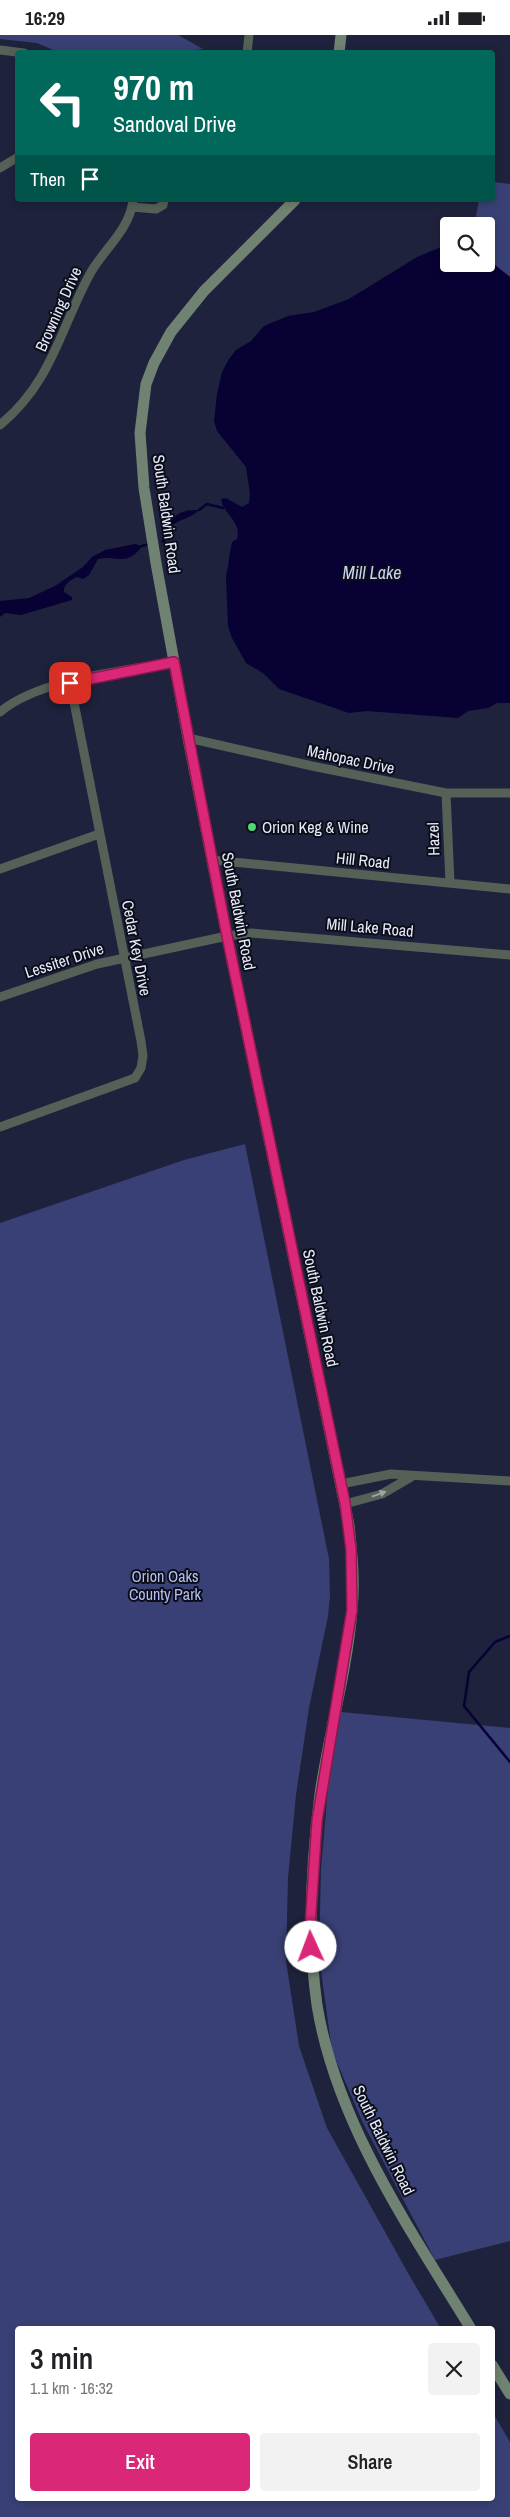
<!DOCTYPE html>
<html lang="en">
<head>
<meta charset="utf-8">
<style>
  :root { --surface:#fff; --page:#f2f2f2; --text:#202124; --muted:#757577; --accent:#db2777 }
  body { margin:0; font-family:"Archivo Narrow",sans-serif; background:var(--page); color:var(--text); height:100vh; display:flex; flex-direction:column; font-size:19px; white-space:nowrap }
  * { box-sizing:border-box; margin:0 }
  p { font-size:16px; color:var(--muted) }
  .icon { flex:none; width:28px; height:28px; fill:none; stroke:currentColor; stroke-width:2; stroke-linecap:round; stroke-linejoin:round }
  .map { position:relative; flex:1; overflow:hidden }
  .details { position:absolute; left:15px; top:2291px; width:480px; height:175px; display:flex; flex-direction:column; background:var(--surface); border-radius:5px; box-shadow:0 2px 8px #0003 }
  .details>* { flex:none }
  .hud { position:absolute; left:15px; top:15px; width:480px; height:152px; border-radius:5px; box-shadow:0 2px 8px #0003; background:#00695c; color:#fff; overflow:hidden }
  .fabs { position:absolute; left:440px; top:182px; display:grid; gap:10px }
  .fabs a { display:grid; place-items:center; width:55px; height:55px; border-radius:5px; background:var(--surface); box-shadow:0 2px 8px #0003; font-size:25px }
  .pin { position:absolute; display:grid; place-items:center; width:42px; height:42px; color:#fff; margin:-21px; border-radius:10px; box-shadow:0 2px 8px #0006 }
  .me { position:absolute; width:55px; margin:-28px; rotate:358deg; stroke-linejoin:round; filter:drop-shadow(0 0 4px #0008) }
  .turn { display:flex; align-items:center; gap:18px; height:105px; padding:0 15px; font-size:22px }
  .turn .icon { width:65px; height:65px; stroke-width:2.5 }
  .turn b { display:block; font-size:35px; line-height:42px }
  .then { display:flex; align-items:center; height:48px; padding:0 15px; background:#0003; gap:10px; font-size:19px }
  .round { display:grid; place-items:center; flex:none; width:52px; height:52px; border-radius:5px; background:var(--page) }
  .head { display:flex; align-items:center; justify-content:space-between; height:85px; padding:0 15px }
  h1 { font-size:30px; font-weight:600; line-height:38px }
  .button { display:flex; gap:10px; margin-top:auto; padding:10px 15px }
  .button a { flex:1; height:58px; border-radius:5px; background:var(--accent); color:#fff; font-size:20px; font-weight:600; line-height:58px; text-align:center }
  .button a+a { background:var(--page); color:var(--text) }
  .status { display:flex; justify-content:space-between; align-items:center; height:35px; padding:0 25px; background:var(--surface); direction:ltr }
  .status svg { height:14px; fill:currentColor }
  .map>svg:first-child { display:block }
  .green { fill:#394075 }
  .water { fill:#070233 }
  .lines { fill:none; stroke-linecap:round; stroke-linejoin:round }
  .stream { stroke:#070233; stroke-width:2.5 }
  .street { stroke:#556157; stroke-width:9 }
  .secondary { stroke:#708372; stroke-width:11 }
  .oneway { fill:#9ea6a9 }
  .route-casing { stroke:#8e194d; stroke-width:12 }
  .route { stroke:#db2777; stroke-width:9 }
  .poi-dot { fill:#53d673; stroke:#0b0d18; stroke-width:2 }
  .labels { text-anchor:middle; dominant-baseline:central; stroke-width:4; stroke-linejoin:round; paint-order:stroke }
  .street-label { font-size:16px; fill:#e6eafb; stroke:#0b0d18 }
  .poi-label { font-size:16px; fill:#e6eafb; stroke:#0b0d18; text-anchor:start }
  .park-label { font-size:16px; fill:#b4bff2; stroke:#0b0d18 }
  .water-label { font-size:18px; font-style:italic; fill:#c8d0f3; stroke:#0b0d18 }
</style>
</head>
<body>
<div class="status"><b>16:29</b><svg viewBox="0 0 49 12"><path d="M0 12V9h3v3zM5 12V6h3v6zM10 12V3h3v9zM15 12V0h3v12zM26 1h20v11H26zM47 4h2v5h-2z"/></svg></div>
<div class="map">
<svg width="510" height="2482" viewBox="0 0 510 2482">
  <rect width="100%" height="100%" fill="#1e223c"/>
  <!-- green -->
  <path class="green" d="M0,0H178L203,14L174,18H60L37,8L0,4Z
    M493,147L510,149V242L486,223V191H471L476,181L479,165H492Z
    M245,1109L329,1524L330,1561L328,1581L309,1673L296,1760L288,1843L286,1926L299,2011L327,2093L408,2238L441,2294H18V2464H492L493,2378L510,2407V2482H0V1188L184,1125Z
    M341,1677L510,1693V2206L435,2225L363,2088L332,2016L319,1921L321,1834L328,1753Z"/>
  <!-- water -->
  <path class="water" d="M439,213H449V229H486V223L510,242V668H497L488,673L468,676L458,683L367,676L349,678L279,654L263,638L246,628L232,603L228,591L226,541C229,530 229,519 232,507L237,504C242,486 224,481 221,464L226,463L242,472L249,468L250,459L246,432L217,396L214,386L217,359L222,337L229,324L236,315L251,306L264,291L288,281L314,277L349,264L417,222Z
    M199,475C185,489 168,481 165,508L161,507C171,488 171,474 199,475Z
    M135,509L142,511C128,532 116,520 98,524L89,540L83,544L77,542C70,545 63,550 64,557L72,562V565L21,580L5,578L0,582V566L29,563L55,551L83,532L92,522L105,515Z"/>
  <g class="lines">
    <!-- stream -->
    <path class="stream" d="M199,475L207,469L223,473
      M142,511L150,509
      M510,1601L495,1607L469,1637L464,1671L510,1727"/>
    <!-- street -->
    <path class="street" d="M0,15L24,18
      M247,18L249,0
      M0,133L18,122
      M132,172L156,174L163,170L164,165
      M0,390C53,346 60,293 91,237C105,213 130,194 133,165
      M0,677C39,644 123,636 174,627
      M188,703L312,731L446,758H510
      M446,758L450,848
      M212,825L510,854
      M0,834L99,799
      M0,962L97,929L227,901L252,898L510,920
      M0,1092L135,1043L141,1033L143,1021L141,1006L70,647
      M341,1449L391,1439L510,1446
      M345,1469L382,1459L411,1442"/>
    <!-- secondary -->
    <path class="secondary" d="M339,18L341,0
      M295,165L204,256L171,297L154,328L146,349L140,398L144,453L156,528L188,703L227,901L349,1490C352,1518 355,1547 352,1575C347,1637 329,1697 320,1759C311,1829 307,1900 317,1970C336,2088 410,2194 471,2294
      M492,2330L510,2359"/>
  </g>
  <!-- one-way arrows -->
  <defs><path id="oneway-solid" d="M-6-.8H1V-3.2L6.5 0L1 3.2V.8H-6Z" transform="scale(1.25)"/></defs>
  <use class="oneway" href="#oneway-solid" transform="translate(379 1459) rotate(-20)"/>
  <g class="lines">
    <defs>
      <path id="route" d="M70,648L174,627L227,901L345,1468L351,1514L352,1575L317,1786L310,1892L311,1912"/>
    </defs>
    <!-- route casing -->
    <use href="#route" class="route-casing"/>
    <!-- route -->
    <use href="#route" class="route"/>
  </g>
  <!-- markers -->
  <circle class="poi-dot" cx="252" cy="792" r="5"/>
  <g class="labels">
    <!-- street labels -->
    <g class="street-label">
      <text transform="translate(58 274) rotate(-66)">Browning Drive</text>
      <text transform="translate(167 479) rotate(82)">South Baldwin Road</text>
      <text transform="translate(351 724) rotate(12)">Mahopac Drive</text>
      <text transform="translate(433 804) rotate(-92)">Hazel</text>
      <text transform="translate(363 825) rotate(6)">Hill Road</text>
      <text transform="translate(239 876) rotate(79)">South Baldwin Road</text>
      <text transform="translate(370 892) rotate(5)">Mill Lake Road</text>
      <text transform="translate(137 913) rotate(79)">Cedar Key Drive</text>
      <text transform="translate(64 925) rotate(-18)">Lessiter Drive</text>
      <text transform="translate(321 1273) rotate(78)">South Baldwin Road</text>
      <text transform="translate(384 2105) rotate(64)">South Baldwin Road</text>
    </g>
    <!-- poi labels -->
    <g class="poi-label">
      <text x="262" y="792">Orion Keg &amp; Wine</text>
    </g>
    <!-- park labels -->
    <g class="park-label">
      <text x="165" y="1541">Orion Oaks<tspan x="165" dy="18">County Park</tspan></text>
    </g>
    <!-- water labels -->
    <g class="water-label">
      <text x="372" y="537">Mill Lake</text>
    </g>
  </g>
</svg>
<div class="fabs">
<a><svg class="icon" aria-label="search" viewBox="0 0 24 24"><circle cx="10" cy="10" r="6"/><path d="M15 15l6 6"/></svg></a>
</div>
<div class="pin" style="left:70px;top:648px;background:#d93025"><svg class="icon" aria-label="arrive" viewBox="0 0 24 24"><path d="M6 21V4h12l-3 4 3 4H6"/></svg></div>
<svg class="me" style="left:311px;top:1912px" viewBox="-20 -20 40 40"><circle r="19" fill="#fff"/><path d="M0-13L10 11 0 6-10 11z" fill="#db2777"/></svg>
<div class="hud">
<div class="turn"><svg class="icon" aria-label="left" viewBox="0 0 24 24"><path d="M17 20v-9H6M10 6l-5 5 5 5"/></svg><div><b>970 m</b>Sandoval Drive</div></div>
<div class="then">Then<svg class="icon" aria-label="arrive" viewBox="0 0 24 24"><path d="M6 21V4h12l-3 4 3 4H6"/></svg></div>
</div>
<section class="details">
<div class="head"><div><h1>3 min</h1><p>1.1 km · 16:32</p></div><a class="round"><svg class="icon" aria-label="close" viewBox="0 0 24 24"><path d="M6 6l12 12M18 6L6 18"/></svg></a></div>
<div class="button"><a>Exit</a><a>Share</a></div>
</section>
</div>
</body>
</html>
